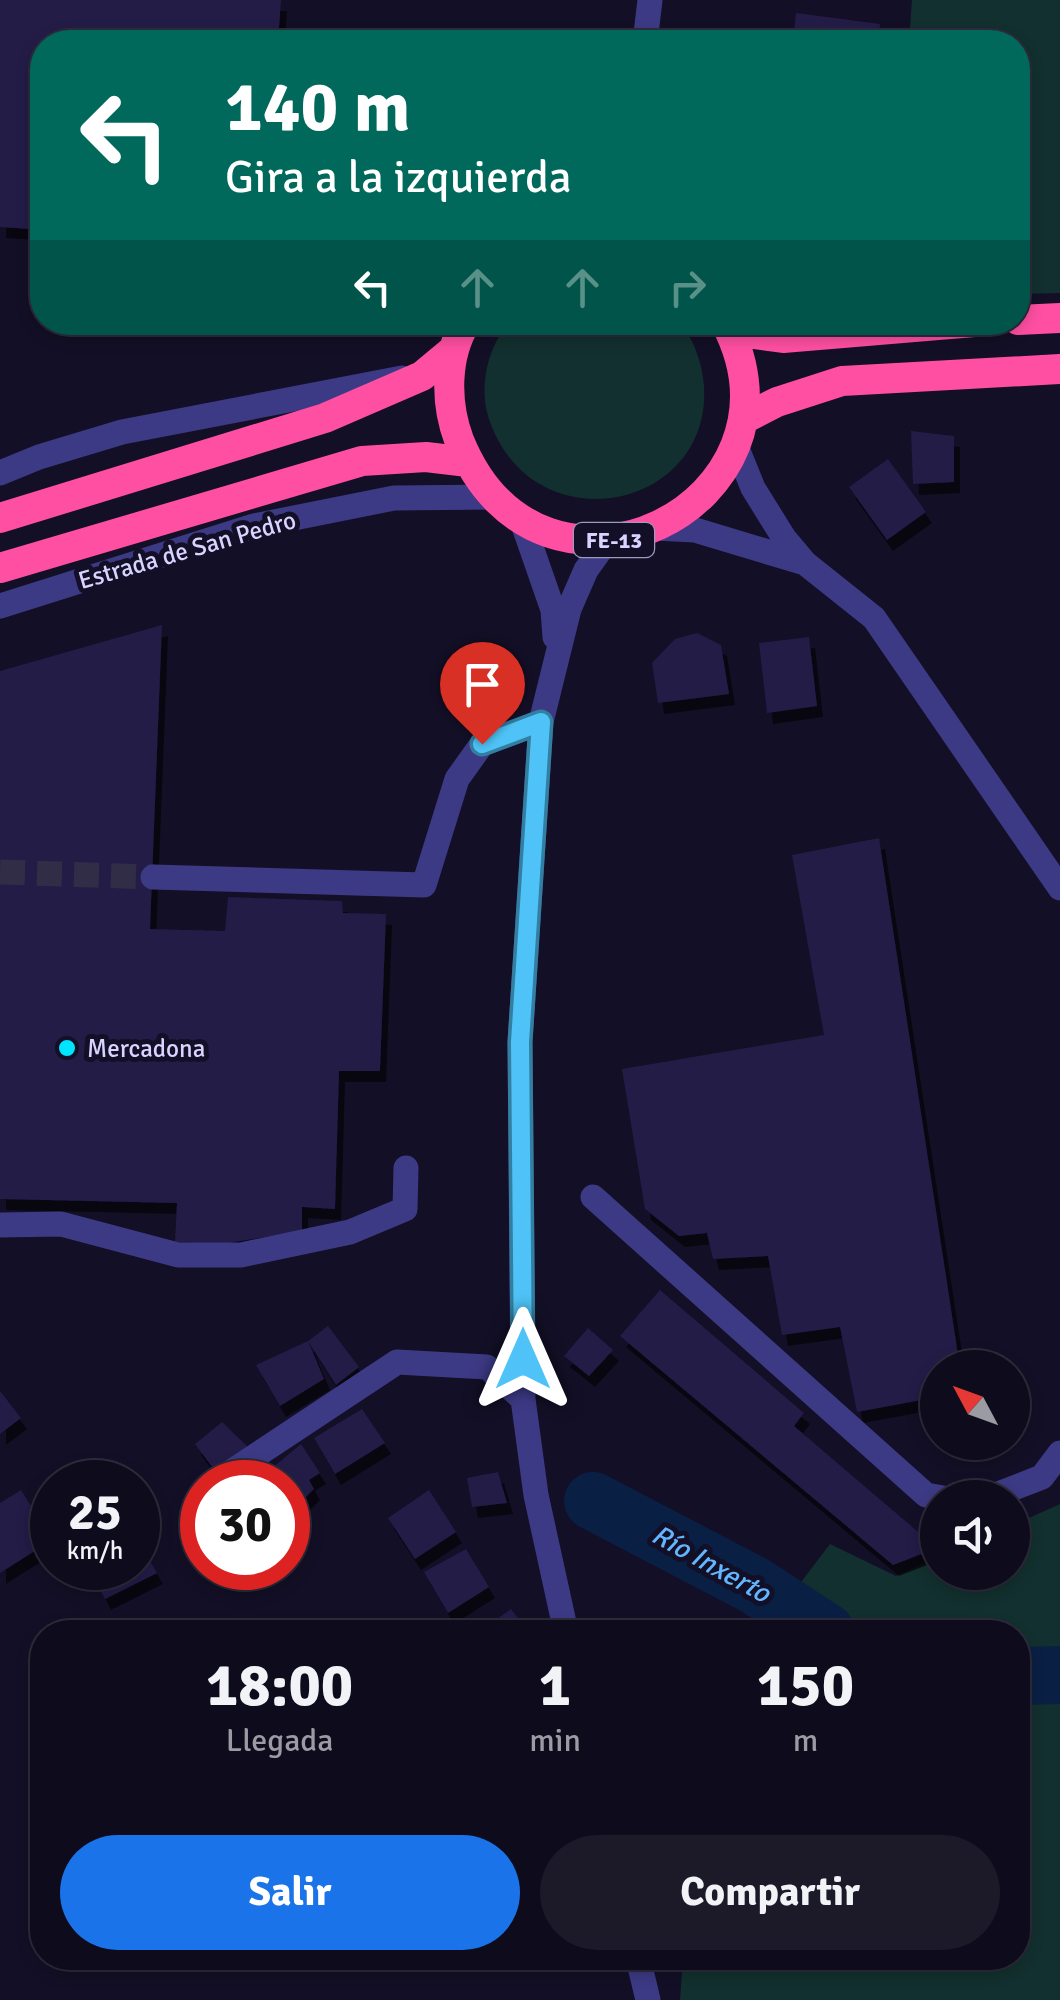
<!DOCTYPE html>
<html lang="es">
<head>
<meta charset="utf-8">
<style>
  :root { --surface:#0e0b1c; --page:#1c1929; --text:#f1f3f6; --muted:#9b9ba3; --line:#2e2b3b; --accent:#1a73e8 }
  body { margin:0; font-family:Signika,sans-serif; background:var(--page); color:var(--text); height:100vh; display:flex; flex-direction:column; font-size:38px; white-space:nowrap }
  * { box-sizing:border-box; margin:0 }
  p { font-size:32px; color:var(--muted) }
  .icon { flex:none; width:55px; height:55px; fill:none; stroke:currentColor; stroke-width:2; stroke-linecap:round; stroke-linejoin:round }
  .map { position:relative; flex:1; overflow:hidden }
  .details { position:absolute; left:30px; top:1620px; width:1000px; height:350px; display:flex; flex-direction:column; background:var(--surface); border-radius:40px; box-shadow:0 5px 15px #0003,0 0 0 2px var(--line) }
  .details>* { flex:none }
  .top-card { position:absolute; left:30px; top:30px; width:1000px; height:305px; border-radius:40px; box-shadow:0 5px 15px #0003,0 0 0 2px var(--line); background:#00695c; color:#fff; overflow:hidden }
  .needle { width:65px; rotate:311deg }
  .tools { position:absolute; left:920px; top:1350px; display:grid; gap:20px }
  .tools a { display:grid; place-items:center; width:110px; height:110px; border-radius:50%; background:var(--surface); box-shadow:0 5px 15px #0003,0 0 0 2px var(--line); font-size:50px }
  .speed { position:absolute; left:30px; top:1460px; display:flex; gap:20px; font-size:50px; font-weight:700; text-align:center }
  .speed>* { display:grid; place-content:center; width:130px; height:130px; border-radius:50%; background:var(--surface); box-shadow:0 5px 15px #0003,0 0 0 2px var(--line); line-height:1 }
  .speed small { font-size:25px; font-weight:400 }
  .speed .limit { border:15px solid #d22; background:#fff; color:#111 }
  .pin { position:absolute; display:grid; place-items:center; width:85px; height:85px; color:#fff; margin:-102px -42px; border-radius:50% 50% 50% 0; rotate:-45deg; box-shadow:0 0 10px #0007 }
  .pin .icon { rotate:45deg }
  .me { position:absolute; width:110px; margin:-55px; rotate:0deg; stroke-linejoin:round; filter:drop-shadow(0 0 8px #0008) }
  .turn { display:flex; align-items:center; gap:35px; height:210px; padding:0 30px; font-size:45px }
  .turn .icon { width:130px; height:130px; stroke-width:2.5 }
  .turn b { display:block; font-size:70px; line-height:85px }
  .lanes { display:flex; align-items:center; height:95px; padding:0 30px; background:#0003; justify-content:center; gap:50px; direction:ltr }
  .lanes .off { opacity:.35 }
  .eta { display:flex; justify-content:space-evenly; align-items:center; height:170px; text-align:center }
  .eta b { font-size:60px; font-weight:700; line-height:70px }
  .button { display:flex; gap:20px; margin-top:auto; padding:20px 30px }
  .button a { flex:1; height:115px; border-radius:60px; background:var(--accent); color:#fff; font-size:40px; font-weight:700; line-height:115px; text-align:center }
  .button a+a { background:var(--page); color:var(--text) }
  .map>svg:first-child { display:block }
  .green { fill:#12302f }
  .lines { fill:none; stroke-linecap:round; stroke-linejoin:round }
  .river { stroke:#0a1f44; stroke-width:58 }
  .building { fill:#241b47; filter:url(#shadow) }
  .minor-tunnel { stroke:#312d47; stroke-width:25; stroke-dasharray:25 12; stroke-linecap:butt }
  .minor { stroke:#3d3a85; stroke-width:25 }
  .highway { stroke:#ff4fa3; stroke-width:30 }
  .route-casing { stroke:#337fa1; stroke-width:25 }
  .route { stroke:#4fc3f7; stroke-width:18 }
  .poi-dot { fill:#00e5ff; stroke:#130f26; stroke-width:4 }
  .labels { text-anchor:middle; dominant-baseline:central; stroke-width:10; stroke-linejoin:round; paint-order:stroke }
  .shield { fill:#130f26; stroke:#9e99be; stroke-width:2.5 }
  .shield-label { font-size:22px; font-weight:bold; fill:#d9d4ff }
  .street-label { font-size:25px; fill:#d9d4ff; stroke:#130f26 }
  .poi-label { font-size:25px; fill:#d9d4ff; stroke:#130f26; text-anchor:start }
  .water-label { font-size:28px; font-style:italic; fill:#62b6ff; stroke:#130f26 }
</style>
</head>
<body>
<div class="map">
<svg width="1060" height="2000" viewBox="0 0 1060 2000">
  <defs>
    <filter id="shadow"><feDropShadow dx="6" dy="11" stdDeviation="0" flood-color="#0009"/></filter>
  </defs>
  <rect width="100%" height="100%" fill="#130f26"/>
  <!-- green -->
  <path class="green" d="M912,0H1060V293L1018,294V42H981V36L917,28L915,42H909Z
    M509,323H680C695,341 702,363 704,386C712,512 529,547 488,416C479,386 488,346 509,323Z
    M1060,1504V2000H680L683,1958H1018V1632H763L830,1544L896,1576L937,1558L938,1572H1012L1013,1525Z"/>
  <g class="lines">
    <!-- river -->
    <path class="river" d="M593,1501L754,1585L826,1632
      M1018,1676L1060,1675"/>
  </g>
  <!-- building -->
  <path class="building" d="M0,0H281L278,42H42V117H35L30,229L0,227Z
    M796,13L880,24L879,35L886,36V42H793Z
    M916,28L982,36L981,42H915Z
    M911,431L954,436V482L913,484Z
    M888,459L926,512L887,540L849,487Z
    M162,625L150,929L225,931L228,897L342,901L343,913L386,914L380,1071H339L335,1209L302,1207V1231L222,1244L175,1242L177,1203L0,1199V671Z
    M697,633L721,645L729,694L658,703L652,663L675,639Z
    M809,637L817,706L767,713L759,643Z
    M879,838L960,1368H938V1397L857,1412L840,1327L782,1335L768,1256L713,1259L707,1233L679,1236L645,1209L622,1069L824,1035L792,855Z
    M660,1290L804,1413L794,1426L937,1548L893,1565L620,1336Z
    M328,1326L359,1367L336,1385L308,1341Z
    M588,1328L613,1350L589,1376L564,1356Z
    M308,1341L324,1379L280,1406L256,1365Z
    M0,1391L21,1418L0,1434Z
    M362,1409L385,1443L335,1474L314,1438Z
    M222,1422L248,1447L216,1472L195,1444Z
    M301,1444L320,1473L309,1480L314,1489L304,1499L272,1468Z
    M498,1472L507,1503L472,1507L467,1478Z
    M21,1490L52,1540L0,1573V1503Z
    M429,1490L456,1532L415,1559L388,1518Z
    M138,1540L157,1573L105,1599L89,1568H138Z
    M466,1549L489,1587L448,1613L424,1572Z
    M511,1609L528,1632H479Z"/>
  <g class="lines">
    <!-- minor-tunnel -->
    <path class="minor-tunnel" d="M0,872L153,877"/>
    <!-- minor -->
    <path class="minor" d="M645,42L650,0
      M736,446L753,488L784,538L805,563L874,618L1060,888
      M0,473L39,457L122,432L402,378
      M521,518L553,610L555,637
      M655,528L695,530L805,563
      M0,606L254,526L394,498L495,497
      M153,877L424,885L457,779L482,744L541,722
      M593,1197L926,1495L943,1498
      M0,1225L61,1224L178,1255H241L350,1232L405,1209L406,1168
      M216,1482L397,1362L487,1367L523,1399
      M988,1498L1042,1477L1060,1453
      M566,1632L536,1495L523,1399L520,1042L541,722L569,609L586,570L606,542
      M638,1958L648,2000"/>
    <!-- highway -->
    <path class="highway" d="M1018,320L1060,318
      M466,322C445,356 445,403 459,440C541,643 821,503 725,322
      M735,322L754,334L783,338L974,322
      M744,419L777,402L842,381L1060,369
      M0,518L325,418L422,376L452,351
      M0,568L362,461L426,457L468,462"/>
  </g>
  <g class="lines">
    <defs>
      <path id="route" d="M482,744L541,722L520,1042L523,1359"/>
    </defs>
    <!-- route casing -->
    <use href="#route" class="route-casing"/>
    <!-- route -->
    <use href="#route" class="route"/>
  </g>
  <!-- markers -->
  <circle class="poi-dot" cx="67" cy="1048" r="10"/>
  <g class="labels">
    <!-- shield labels -->
    <rect class="shield" x="574" y="523" width="80" height="34" rx="8"/>
    <g class="shield-label">
      <text x="614" y="540">FE-13</text>
    </g>
    <!-- street labels -->
    <g class="street-label">
      <text transform="translate(187 550) rotate(-16)">Estrada de San Pedro</text>
    </g>
    <!-- poi labels -->
    <g class="poi-label">
      <text x="87" y="1048">Mercadona</text>
    </g>
    <!-- water labels -->
    <g class="water-label">
      <text transform="translate(711 1564) rotate(29)">Río Inxerto</text>
    </g>
  </g>
</svg>
<div class="tools">
<a><svg class="needle" viewBox="-14 -14 28 28"><path d="M0-13l5 13h-10z" fill="#e53935"/><path d="M0 13l5-13h-10z" fill="#9b9ba3"/></svg></a>
<a><svg class="icon" aria-label="sound" viewBox="0 0 24 24"><path d="M4 9h4l5-4v14l-5-4H4zM17 9q2 3 0 6"/></svg></a>
</div>
<div class="speed"><div>25<small>km/h</small></div><div class="limit">30</div></div>
<div class="pin" style="left:482px;top:744px;background:#d93025"><svg class="icon" aria-label="arrive" viewBox="0 0 24 24"><path d="M6 21V4h12l-3 4 3 4H6"/></svg></div>
<svg class="me" style="left:523px;top:1359px" viewBox="-20 -20 40 40"><path d="M0-17L14 15 0 8-14 15z" fill="#4fc3f7" stroke="#fff" stroke-width="4"/></svg>
<div class="top-card">
<div class="turn"><svg class="icon" aria-label="left" viewBox="0 0 24 24"><path d="M17 20v-9H6M10 6l-5 5 5 5"/></svg><div><b>140 m</b>Gira a la izquierda</div></div>
<div class="lanes"><svg class="icon" aria-label="left" viewBox="0 0 24 24"><path d="M17 20v-9H6M10 6l-5 5 5 5"/></svg><svg class="icon off" aria-label="ahead" viewBox="0 0 24 24"><path d="M12 20V5M6 11l6-6 6 6"/></svg><svg class="icon off" aria-label="ahead" viewBox="0 0 24 24"><path d="M12 20V5M6 11l6-6 6 6"/></svg><svg class="icon off" aria-label="right" viewBox="0 0 24 24"><path d="M7 20v-9h11M14 6l5 5-5 5"/></svg></div>
</div>
<section class="details">
<div class="eta">
<div><b>18:00</b><p>Llegada</p></div>
<div><b>1</b><p>min</p></div>
<div><b>150</b><p>m</p></div>
</div>
<div class="button"><a>Salir</a><a>Compartir</a></div>
</section>
</div>
</body>
</html>
